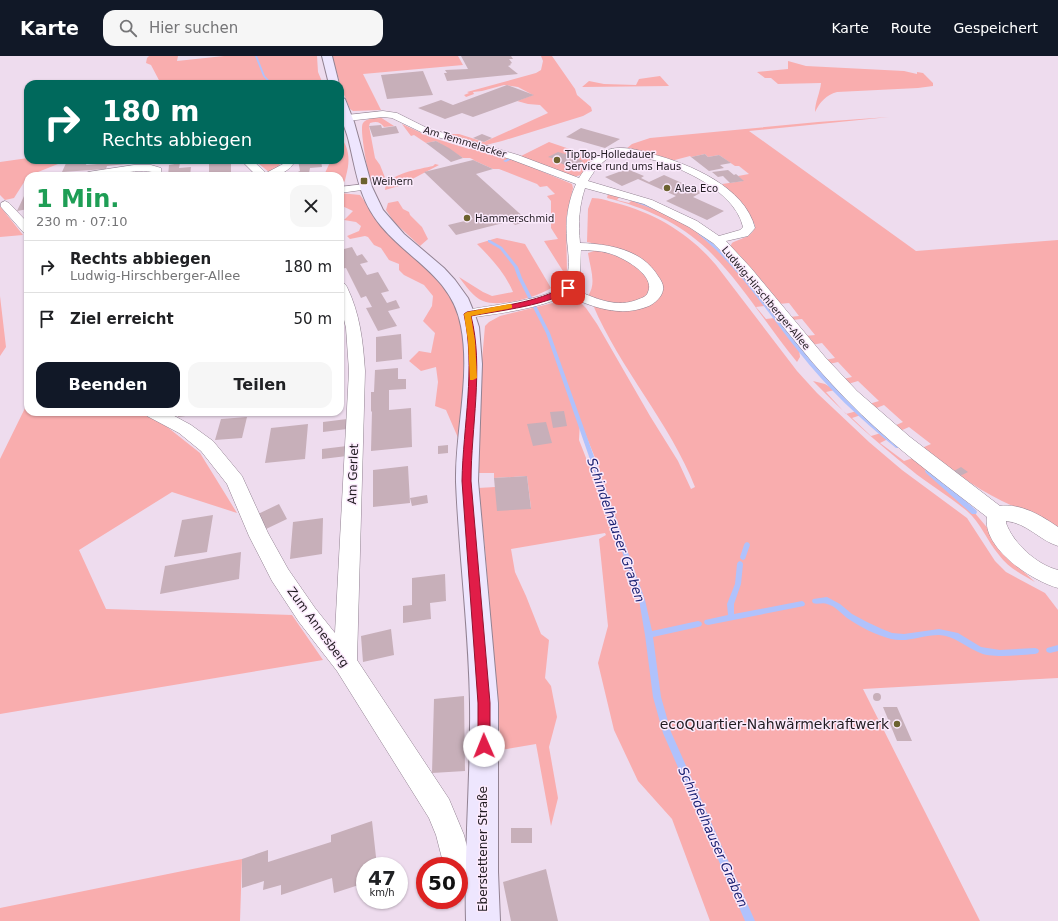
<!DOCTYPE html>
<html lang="de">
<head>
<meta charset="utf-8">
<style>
  :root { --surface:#fff; --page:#f6f6f6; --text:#202124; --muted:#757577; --line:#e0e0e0; --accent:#111827 }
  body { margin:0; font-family:"DejaVu Sans",sans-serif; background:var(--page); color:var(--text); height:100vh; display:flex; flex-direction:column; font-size:15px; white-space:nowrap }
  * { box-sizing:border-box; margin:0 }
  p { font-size:13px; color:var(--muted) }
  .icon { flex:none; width:22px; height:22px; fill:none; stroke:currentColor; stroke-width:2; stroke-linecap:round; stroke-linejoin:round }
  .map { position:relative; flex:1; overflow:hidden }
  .sheet { position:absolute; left:24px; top:116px; width:320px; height:244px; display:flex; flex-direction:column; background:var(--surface); border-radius:12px; box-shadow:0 1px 3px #0004 }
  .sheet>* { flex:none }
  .hud { position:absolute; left:24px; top:24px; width:320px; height:84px; border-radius:12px; box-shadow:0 1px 3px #0004; background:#00695c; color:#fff; overflow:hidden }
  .speed { position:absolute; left:356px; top:801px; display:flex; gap:8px; font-size:20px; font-weight:700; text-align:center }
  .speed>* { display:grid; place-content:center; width:52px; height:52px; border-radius:50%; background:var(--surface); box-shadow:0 1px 3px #0004; line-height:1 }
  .speed small { font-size:10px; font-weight:400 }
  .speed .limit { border:6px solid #d22; background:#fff; color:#111 }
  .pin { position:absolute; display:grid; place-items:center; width:34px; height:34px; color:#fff; margin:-17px; border-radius:8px; box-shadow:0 2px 6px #0006 }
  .me { position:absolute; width:44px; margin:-22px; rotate:359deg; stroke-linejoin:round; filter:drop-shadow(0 0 3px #0008) }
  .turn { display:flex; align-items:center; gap:14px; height:84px; padding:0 12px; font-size:18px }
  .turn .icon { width:52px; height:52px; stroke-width:2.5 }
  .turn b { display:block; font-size:28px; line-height:34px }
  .round { display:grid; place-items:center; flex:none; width:42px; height:42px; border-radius:12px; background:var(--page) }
  .head { display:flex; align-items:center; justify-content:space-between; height:68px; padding:0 12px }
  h1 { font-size:24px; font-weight:800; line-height:30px; color:#1e9e55 }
  .cta { display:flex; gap:8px; margin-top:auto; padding:8px 12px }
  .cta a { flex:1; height:46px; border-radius:12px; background:var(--accent); color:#fff; font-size:16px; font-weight:800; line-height:46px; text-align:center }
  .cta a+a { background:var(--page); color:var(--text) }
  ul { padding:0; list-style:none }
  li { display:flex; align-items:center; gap:12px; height:52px; padding:0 12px; border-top:1px solid var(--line) }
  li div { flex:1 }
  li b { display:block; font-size:15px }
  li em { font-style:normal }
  header { display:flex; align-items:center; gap:24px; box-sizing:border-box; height:56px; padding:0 20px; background:var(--accent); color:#fff }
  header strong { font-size:19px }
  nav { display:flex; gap:22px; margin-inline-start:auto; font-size:14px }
  .search { width:280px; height:36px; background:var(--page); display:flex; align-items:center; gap:10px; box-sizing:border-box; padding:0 14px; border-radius:12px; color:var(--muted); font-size:15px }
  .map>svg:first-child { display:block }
  .green { fill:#f9adae; fill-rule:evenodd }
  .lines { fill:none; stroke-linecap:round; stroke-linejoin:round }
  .stream { fill:#b0c2fc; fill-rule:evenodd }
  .building { fill:#c7afb9 }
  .street-casing { stroke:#928292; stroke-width:1 }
  .secondary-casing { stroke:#928292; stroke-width:2 }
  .street { fill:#fff; fill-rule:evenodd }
  .secondary { fill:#eee6fe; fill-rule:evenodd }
  .route { fill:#e11d48; stroke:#92132f }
  .slow { fill:#f59e0b }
  .poi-dot { fill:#6c622f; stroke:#fbeafc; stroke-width:1.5 }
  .labels { text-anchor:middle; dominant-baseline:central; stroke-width:3; stroke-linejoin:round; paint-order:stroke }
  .far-street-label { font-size:10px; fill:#211b21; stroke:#fbeafc }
  .far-poi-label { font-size:10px; fill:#211b21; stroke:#fbeafc; text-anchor:start }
  .street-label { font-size:12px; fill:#211b21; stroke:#fbeafc }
  .water-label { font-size:13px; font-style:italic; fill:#1c2374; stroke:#fbeafc }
  .near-poi-label { font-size:14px; fill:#211b21; stroke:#fbeafc; text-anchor:end }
</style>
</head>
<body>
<header>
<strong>Karte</strong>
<div class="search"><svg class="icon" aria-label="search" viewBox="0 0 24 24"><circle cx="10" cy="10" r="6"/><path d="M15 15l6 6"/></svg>Hier suchen</div>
<nav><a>Karte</a><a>Route</a><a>Gespeichert</a></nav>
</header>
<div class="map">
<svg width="1058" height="865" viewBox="0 0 1058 865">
  <rect width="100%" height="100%" fill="#eedcee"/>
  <!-- green -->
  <path class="green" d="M149,0H178L177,5L224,0H317L318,16L323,28H161L151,9L146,7L147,2Z
    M332,0H458L463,9L363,18L381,54L353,55L350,53L342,34Z
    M541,0H552L575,33L577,39L591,51L592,55L583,60L502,85L486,89L477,88L448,78H459L484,86L548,57L540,49L528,48L517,45L533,39L518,31L504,29L482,35L473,36L474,38L466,41L464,39L469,37L467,36L536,17L541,14L543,5Z
    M788,5L806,10L904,15L917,18V16L923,17L933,27V30L918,32L837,36C826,39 820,46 815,56C815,46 820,37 821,27L778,28L771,22H765L757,16L788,13Z
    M660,20L669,30L582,31L589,25L604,28L636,29L639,23Z
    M380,61L394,70L384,71C380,66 377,65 370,67L369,70L375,102L380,109L386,124L380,126L370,124C368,116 359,72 363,67C367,62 375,62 380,61Z
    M889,61L749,75L916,195L1058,184V472C1040,461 1021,454 1002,445C974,431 948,412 922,392L931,388L909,371L900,375L894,370L903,366L884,349L874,353L869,348L879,345L858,325L848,328L843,323L852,321L838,306L829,308L825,304L835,302L822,287L812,289L805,280L815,279L802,263L792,264L789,261L799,260L789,247L779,248L730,191L732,187C741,182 754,181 755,169L743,148L722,128L743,125L738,120L749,118L739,110H735L719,99L708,101L705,98L691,101L690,100L671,105L626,93L632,88L650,82L818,66Z
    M402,68L430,81L469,93L475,92L512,103L572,128L573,132L566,163L567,216L566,220L544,185L558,183L551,172V145L547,140L555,138L547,130L540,131L537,128L499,113H493L473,104H474L470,102H463L436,85L426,87L414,79L411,80Z
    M340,80C350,93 350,105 346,120C345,125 344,128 340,131V120H325V117L331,104H340Z
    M549,86L596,102L581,119L573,121L519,101Z
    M28,102V104H68L28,120L14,142L5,144L0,139V106Z
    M254,104H280L281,106L277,113L269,116Z
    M435,108L439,109L399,130L385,134C386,117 421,113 433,110Z
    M340,137L360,139C383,172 416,197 442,228C476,267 464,336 459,384L446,354L435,350L438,326L436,311L421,315L409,305L419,295L431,297L435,277L423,265L432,250L433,240L424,229L404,219L399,214V208L389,204L381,192L374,189L368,181L365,180L350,183L347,180L359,175L361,170L356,166L344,164L353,155L340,149Z
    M608,138L620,140L617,144L629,147L632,144C665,156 697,172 722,197C738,213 751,232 765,250L756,251L766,263L775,262L799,293L800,301L797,306C767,270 742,227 708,194C680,167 644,151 607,142Z
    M592,142C600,142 609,145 616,147C655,157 690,178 716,209L797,315L817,337L869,386L902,414L967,462L995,505L1006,516L1045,537L1058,554V622L863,633L980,865H710L672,763L638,725L614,674L598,607L608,570L599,483L606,479L605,477L511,493L515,516L526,540L541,578L549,584L545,622L551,630L557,661L549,691L558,742L551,770L536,688L501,694L485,492L478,432L495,431L531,452L527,420L494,422V417H478V350L485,270L489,266L500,260L573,242L577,243L586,252L597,268L650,360L678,405L691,433L695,431C670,367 620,313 593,249L615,255L633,254L660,226L609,191L587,186L588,153ZM580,365L600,414L588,407L579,384Z
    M398,145L403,153L409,156L410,159L422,171L428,183L420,190L394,166L386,154L388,147Z
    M0,150L23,179L0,181Z
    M497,182L525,188L551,232C537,241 500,252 483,245C473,241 465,229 459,221L483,236L492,240L513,236C505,217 492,203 477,188Z
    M594,195C610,195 655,212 650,234C649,239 644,242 639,244C619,251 607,247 588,240C597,227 590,212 588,197Z
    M0,240L6,291L0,300Z
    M813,325L825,328L835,334L826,336L846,358L857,355L861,359L852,362L871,380L881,377L888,383L880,387L904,405L913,402L974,456L990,475L1004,498L1035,526C1022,518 1008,512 999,499C987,485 981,467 967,455C949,440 928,428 910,413C876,386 844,357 813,325Z
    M28,346V356H140L166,370L200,397L237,457L172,436L79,494L106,553L292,559L323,604L0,658V403Z
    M242,803L240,865H0V852Z"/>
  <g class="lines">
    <!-- stream -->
    <path class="stream" d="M255,0H257L265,20L273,28H270L263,20Z
      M515,99L518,100L506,106L503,105Z
      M632,143H634L656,152L653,153L632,145Z
      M698,176H700C742,209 769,253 802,293C831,329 864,361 900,390L901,391L900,392H896C860,363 827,332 799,296C766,255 739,211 698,178Z
      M488,184H490L502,191L518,211L522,222L550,277L645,544L652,575L698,565L701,566L702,568L701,570L698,571L653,581L661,641L671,676L755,865H745L663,677L653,641L645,579L639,544L546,277L518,222L514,211L500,193L488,186Z
      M926,413H930L976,454L977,456L976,458H972L926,417L925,415Z
      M747,486L749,487L750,489L745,503L743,504L741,503L740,501L744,489L745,487Z
      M740,505L742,506L743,508L741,528L734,548V558L802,545L804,546L805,548L804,550L708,569L705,568L704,566L705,564L728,559L727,548L735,528L737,508L738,506Z
      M827,541L840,548L852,558L867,566L882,573L892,577L904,578L939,573L958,577L981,591L1000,594L1035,592L1038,593L1039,595L1038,597L1035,598C1020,599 991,603 978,596C964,590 955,580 939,579C923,579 907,587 891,583C876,579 860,571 847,562C841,557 835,550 827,548C823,546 817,549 813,547L812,545L813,543Z
      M1058,589V595L1050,597L1047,596L1046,594L1047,592Z"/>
  </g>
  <!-- building -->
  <path class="building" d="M461,0H511L513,3H509L512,7L510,8L511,9L508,10L518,18L447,25L444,17H447L445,14L468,13Z
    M423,15L433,39L387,43L381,19Z
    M507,29L534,39L473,61L462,57L445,63L418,52L441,44L453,49Z
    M381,69L382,72L396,70L399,77L373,81L369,70Z
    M581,72L620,83L605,92L566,81Z
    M482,78L492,82L484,86L473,82Z
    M436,85L449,92L463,102L451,106L426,87Z
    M558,96L565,98L583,105L571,111L552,104L555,103L548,101Z
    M705,98L708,101L719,99L731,107L720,109L724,112L709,115L691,101Z
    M78,104H88L86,109L108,107L109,104H128L127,108L107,110L106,113L62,116L67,105Z
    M215,104H231V116H235V120H209V108L214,107Z
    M298,104H321L322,111L310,112L309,117L305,120H289L300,115Z
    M473,104L493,113L476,118L528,165L515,169L511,165L456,179L448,169L473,163L424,116Z
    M180,107L179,112L191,111L190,120H168L169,109Z
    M627,113L644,120L641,122L649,126L664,119L702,136L693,141L724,155L707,164L666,145L676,140L638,123L622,130L605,121Z
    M728,114L734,119L736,118L744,125L730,127L723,120L718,121L712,116Z
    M28,139V153L17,155L24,140Z
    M340,187L344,193L352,191L357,200L362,198L368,206L360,208L367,219L378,216L389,235L381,237L387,247L396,244L400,252L388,255L397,270L378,275L366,252L372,251L366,240L361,242L346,212L340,213Z
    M401,278L402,303L376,306V281Z
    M398,312V323H406V333L389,334V354L411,352L412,391L371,395L372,355L371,356V336H374L375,314Z
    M564,355L567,370L553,372L550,356Z
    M179,356H208V357L178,361Z
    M269,356H290V358L269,360Z
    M247,361L242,382L215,384L221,363Z
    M347,363V373L323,376V366Z
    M546,366L552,387L533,390L527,368Z
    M308,368L305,403L265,407L271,372Z
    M448,389V397L438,398V390Z
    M347,390V400L322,403V393Z
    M408,410L410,447L373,451V414Z
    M961,411L968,416L960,420L954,415Z
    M527,420L531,453L497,455L494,422Z
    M427,439L428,447L412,450L410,442Z
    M279,448L287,463L266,473L258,458Z
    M213,459L207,496L174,501L182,464Z
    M323,462L322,498L290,503L293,466Z
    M241,496L239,523L160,538L165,510Z
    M445,518L446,545L430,547L431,563L403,567V550L412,549V522Z
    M391,573L394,599L363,606L361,580Z
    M873 641a4 4 0 1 1 8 0a4 4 0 1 1-8 0Z
    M464,640L465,715L432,717L434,643Z
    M883,651H897L912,685H897Z
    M372,765L377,810H365V827L334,837L332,822L281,839V829L263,834L264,825L242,832V803L268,794V806L331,786V779Z
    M511,772H532V787H511Z
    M546,813L558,865H511L503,826Z"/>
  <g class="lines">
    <defs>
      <path id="street" d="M383,55L397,57L427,72L518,99L579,122C586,111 595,99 607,94C622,89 638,94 652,98C690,108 745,131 755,172L748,180L726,185L751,212L825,301L857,335L910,381L1000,450C1021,447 1042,460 1058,471V490C1039,484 1027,467 1006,465V467C1013,487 1037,509 1058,514V532C1032,525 982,492 987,461C938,423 888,387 845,342C802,298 766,247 726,200L713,187L689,171L644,148L585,132C579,150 578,167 580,187C608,188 642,193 658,220C661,224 664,229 663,234C662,241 655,247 649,250C620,262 592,251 566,239C540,253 496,258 467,262L462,261L460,258L462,255C482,250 555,244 564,227C570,218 569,204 568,194C565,172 566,150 576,128L510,103L421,76L392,62L383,61L347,65L342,62L347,59ZM621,98C659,100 734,129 743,171L740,174L719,180L697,165L652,144L588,125C595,113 606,99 621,98ZM581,194C590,195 599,194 608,197C621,200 656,219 648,236C647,240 642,242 639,243C617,253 594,242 574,233L580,221Z
        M241,104H252L266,117L283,108L286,104H296C286,120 275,120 257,120Z
        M134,109H151L161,112L162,120H152V116C130,111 101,126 83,119L88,116Z
        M365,128L371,131L369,133L340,137V131Z
        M5,145L9,147L28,167V178L24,177L1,151V147Z
        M340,227L345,228L347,231C360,258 363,285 365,315L357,604L449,743L464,779L472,810L468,820L459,824V810H444L436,779L429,762L337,615L299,566L272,525L249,480L227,428L201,395L179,377L147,360L144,356H167L191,369L213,385L242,420L268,477L288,513L315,552L335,577L349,315L346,272L340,247Z"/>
      <path id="secondary" d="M322,0H332L339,28H329Z
        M340,40L345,43L354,66L372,131L383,154L404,178L444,212L455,224L468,242L475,259L479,271L482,308L478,425L498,647V816L500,865H466C464,792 471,720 470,648C469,574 459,500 456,426C455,375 471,321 461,270C452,221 410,205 381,170C359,143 357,119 349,86C347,76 342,67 340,57C339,52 340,45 340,40Z"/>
    </defs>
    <!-- street casing -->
    <use href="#street" class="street-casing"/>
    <!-- secondary casing -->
    <use href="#secondary" class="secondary-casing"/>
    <!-- street -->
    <use href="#street" class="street"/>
    <!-- secondary -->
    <use href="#secondary" class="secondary"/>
  </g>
  <!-- route -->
  <path class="route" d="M566,230L572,232C554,249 496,255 471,260C484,311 471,372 471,425L490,647V690L489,694L484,696L480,694L478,690V647L462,425C463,370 476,312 464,258L467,256C500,250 536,247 566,230Z"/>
  <!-- slow -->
  <path class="slow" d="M510,248L512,249V252L471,260L475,285L477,322L473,324H470L468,285L464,258L467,256Z"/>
  <!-- markers -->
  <g class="poi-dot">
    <circle cx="557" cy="104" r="4"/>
    <rect x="360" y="121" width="8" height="8" rx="2"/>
    <circle cx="667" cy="132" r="4"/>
    <circle cx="467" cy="162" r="4"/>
    <circle cx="897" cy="668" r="4"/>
  </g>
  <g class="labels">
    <!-- far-street labels -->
    <g class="far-street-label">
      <text transform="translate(465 86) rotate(17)">Am Temmelacker</text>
      <text transform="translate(766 242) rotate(50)">Ludwig-Hirschberger-Allee</text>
    </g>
    <!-- far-poi labels -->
    <g class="far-poi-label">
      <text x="565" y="98">TipTop-Holledauer<tspan x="565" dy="12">Service rund ums Haus</tspan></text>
      <text x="372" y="125">Weihern</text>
      <text x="675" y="132">Alea Eco</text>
      <text x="475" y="162">Hammerschmid</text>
    </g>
    <!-- street labels -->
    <g class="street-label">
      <text transform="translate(353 418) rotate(-88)">Am Gerlet</text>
      <text transform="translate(318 571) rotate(54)">Zum Annesberg</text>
      <text transform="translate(483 793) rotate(-90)">Eberstettener Straße</text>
    </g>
    <!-- water labels -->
    <g class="water-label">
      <text transform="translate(616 474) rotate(71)">Schindelhauser Graben</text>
      <text transform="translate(713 781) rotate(66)">Schindelhauser Graben</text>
    </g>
    <!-- near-poi labels -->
    <g class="near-poi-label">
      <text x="889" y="668">ecoQuartier-Nahwärmekraftwerk</text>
    </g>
  </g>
</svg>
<div class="speed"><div>47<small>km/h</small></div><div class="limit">50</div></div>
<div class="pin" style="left:568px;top:232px;background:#d93025"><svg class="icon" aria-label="arrive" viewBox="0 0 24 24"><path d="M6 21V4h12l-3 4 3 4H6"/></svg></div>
<svg class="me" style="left:484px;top:690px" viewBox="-20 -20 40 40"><circle r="19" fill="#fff"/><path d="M0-13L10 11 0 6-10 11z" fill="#e11d48"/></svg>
<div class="hud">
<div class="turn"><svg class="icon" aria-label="right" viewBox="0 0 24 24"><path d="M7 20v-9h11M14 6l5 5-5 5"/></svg><div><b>180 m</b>Rechts abbiegen</div></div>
</div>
<section class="sheet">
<div class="head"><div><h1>1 Min.</h1><p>230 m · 07:10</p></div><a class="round"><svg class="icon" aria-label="close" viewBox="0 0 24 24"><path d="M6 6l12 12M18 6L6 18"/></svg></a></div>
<ul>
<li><svg class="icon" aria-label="right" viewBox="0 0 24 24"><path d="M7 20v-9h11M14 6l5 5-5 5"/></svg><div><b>Rechts abbiegen</b><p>Ludwig-Hirschberger-Allee</p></div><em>180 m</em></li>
<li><svg class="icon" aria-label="arrive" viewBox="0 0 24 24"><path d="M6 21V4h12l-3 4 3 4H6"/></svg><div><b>Ziel erreicht</b></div><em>50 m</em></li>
</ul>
<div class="cta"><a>Beenden</a><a>Teilen</a></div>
</section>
</div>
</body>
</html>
